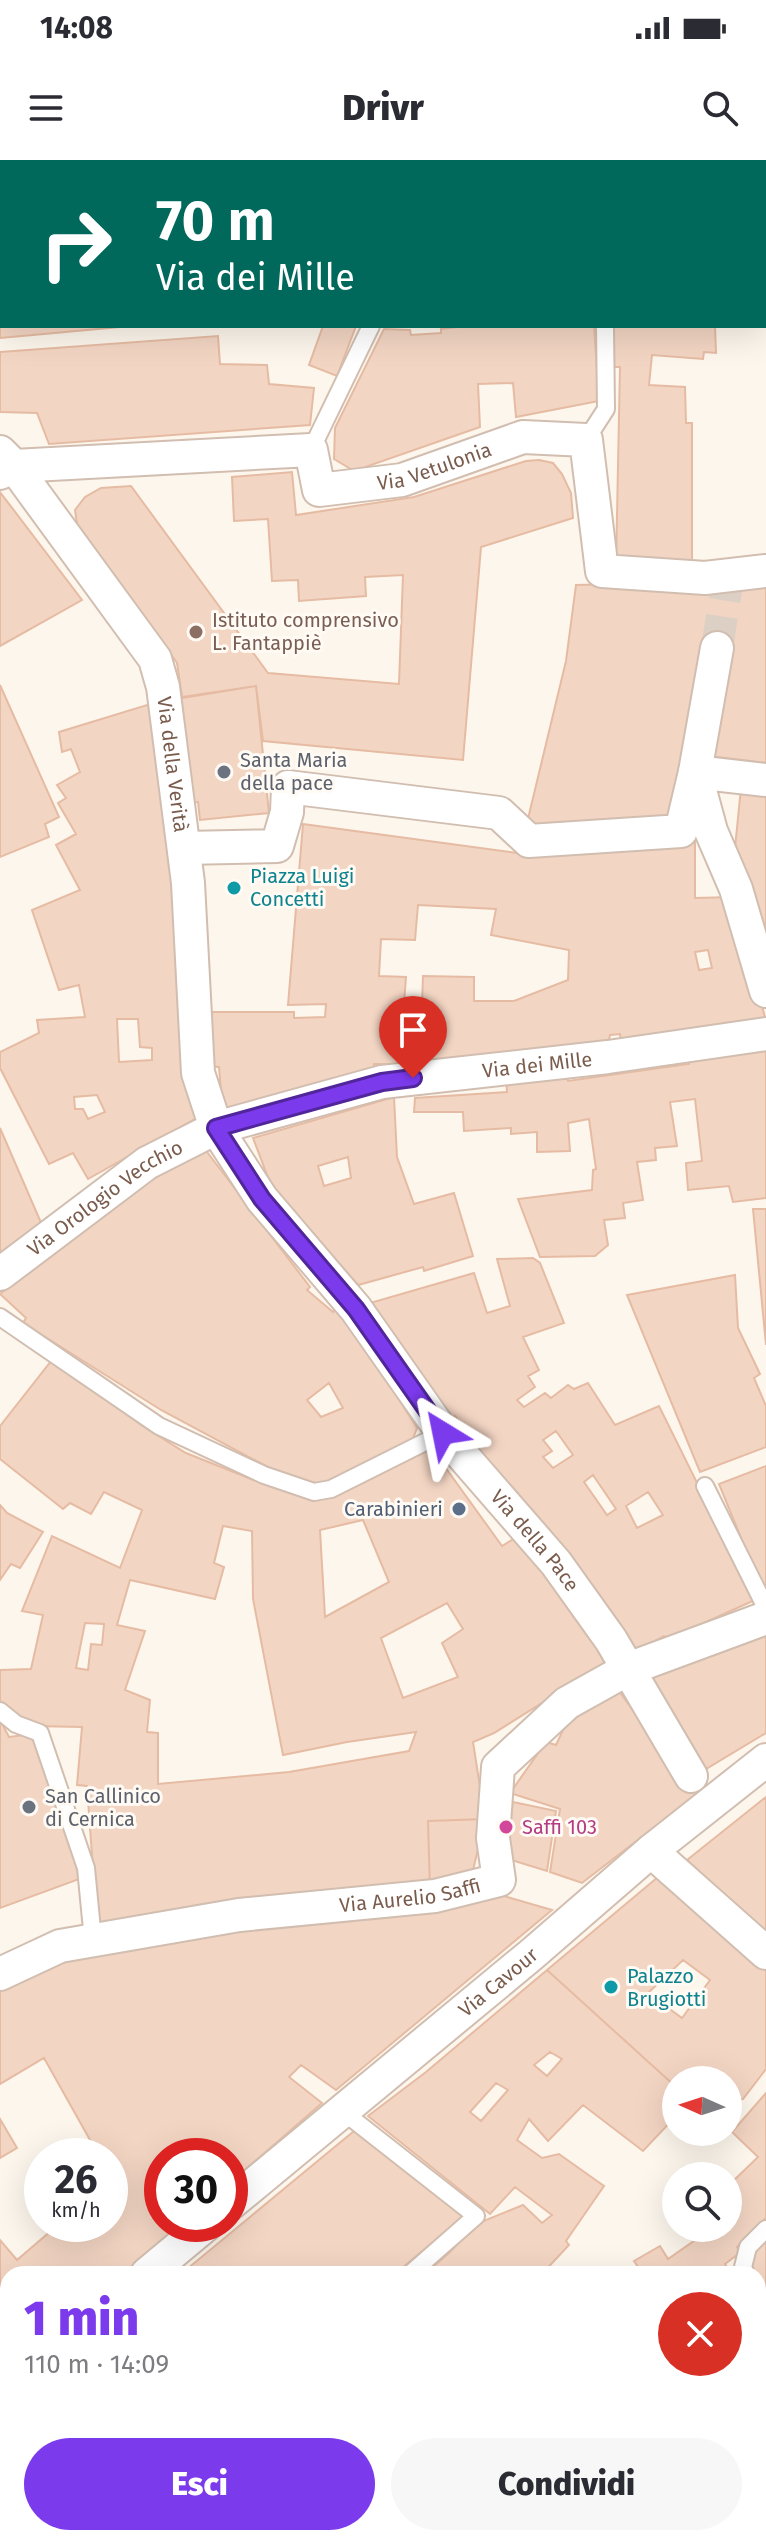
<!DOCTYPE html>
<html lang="it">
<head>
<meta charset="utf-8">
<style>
  :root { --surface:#fff; --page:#f7f7f7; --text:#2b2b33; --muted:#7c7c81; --accent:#7c3aed }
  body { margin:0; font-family:"Fira Sans",sans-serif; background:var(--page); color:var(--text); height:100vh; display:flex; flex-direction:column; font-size:30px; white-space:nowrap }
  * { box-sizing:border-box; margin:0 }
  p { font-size:26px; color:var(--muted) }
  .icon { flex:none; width:44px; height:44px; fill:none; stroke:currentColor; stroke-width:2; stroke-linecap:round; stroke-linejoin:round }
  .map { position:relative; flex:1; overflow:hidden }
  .side { position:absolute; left:0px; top:2106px; width:766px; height:280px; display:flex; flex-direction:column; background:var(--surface); border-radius:24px 24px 0 0; box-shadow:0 8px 32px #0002 }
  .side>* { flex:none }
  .banner { position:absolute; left:0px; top:0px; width:766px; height:168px; box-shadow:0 8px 32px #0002; background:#00695c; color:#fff; overflow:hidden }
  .needle { width:52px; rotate:273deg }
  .fabs { position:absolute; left:662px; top:1906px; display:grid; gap:16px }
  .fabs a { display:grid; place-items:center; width:80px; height:80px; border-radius:50%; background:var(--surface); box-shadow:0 8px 32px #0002; font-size:40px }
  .speed { position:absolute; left:24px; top:1978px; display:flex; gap:16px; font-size:40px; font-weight:700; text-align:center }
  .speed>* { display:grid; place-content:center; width:104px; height:104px; border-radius:50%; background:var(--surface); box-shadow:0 8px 32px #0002; line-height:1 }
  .speed small { font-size:20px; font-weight:400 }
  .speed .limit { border:12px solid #d22; background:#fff; color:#111 }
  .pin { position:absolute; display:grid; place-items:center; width:68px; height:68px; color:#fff; margin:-82px -34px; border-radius:50% 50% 50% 0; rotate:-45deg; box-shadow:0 0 8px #0007 }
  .pin .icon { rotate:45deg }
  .me { position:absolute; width:88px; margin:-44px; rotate:325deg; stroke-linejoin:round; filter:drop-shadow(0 0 6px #0008) }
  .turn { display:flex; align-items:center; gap:28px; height:168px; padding:0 24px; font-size:36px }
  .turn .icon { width:104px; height:104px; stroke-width:2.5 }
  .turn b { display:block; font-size:56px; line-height:68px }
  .round { display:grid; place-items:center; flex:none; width:84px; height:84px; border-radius:42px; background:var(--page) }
  .head { display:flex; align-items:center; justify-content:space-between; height:136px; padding:0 24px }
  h1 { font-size:48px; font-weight:800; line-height:60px; color:var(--accent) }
  .primary-button { display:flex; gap:16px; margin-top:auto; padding:16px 24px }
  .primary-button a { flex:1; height:92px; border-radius:48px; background:var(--accent); color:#fff; font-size:32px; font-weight:800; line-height:92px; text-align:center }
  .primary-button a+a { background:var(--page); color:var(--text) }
  .status { display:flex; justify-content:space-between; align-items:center; height:56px; padding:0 40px; background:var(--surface); direction:ltr }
  .status svg { height:22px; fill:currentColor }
  header { display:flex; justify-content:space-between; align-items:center; height:104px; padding:0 24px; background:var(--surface); font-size:36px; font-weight:800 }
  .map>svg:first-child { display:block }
  .building { fill:#f3d5c3; stroke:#e6bba3; stroke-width:2; fill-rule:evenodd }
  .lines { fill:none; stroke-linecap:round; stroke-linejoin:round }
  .street-tunnel { stroke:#dcd0c4; stroke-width:32; stroke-dasharray:32 16; stroke-linecap:butt }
  .lane-casing { stroke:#d1beb0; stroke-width:20 }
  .street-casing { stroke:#d1beb0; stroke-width:36 }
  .lane { stroke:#fff; stroke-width:16 }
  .street { stroke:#fff; stroke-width:32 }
  .route-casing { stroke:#51269a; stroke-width:20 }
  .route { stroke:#7c3aed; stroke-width:14 }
  .education-dot { fill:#8d6e63; stroke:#fffaf3; stroke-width:3 }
  .worship-dot { fill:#6b7280; stroke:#fffaf3; stroke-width:3 }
  .culture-dot { fill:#0f9aa8; stroke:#fffaf3; stroke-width:3 }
  .service-dot { fill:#5c6f8a; stroke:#fffaf3; stroke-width:3 }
  .hotel-dot { fill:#d1479c; stroke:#fffaf3; stroke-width:3 }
  .labels { text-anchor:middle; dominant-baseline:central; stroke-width:6; stroke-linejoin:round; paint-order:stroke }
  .street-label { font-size:20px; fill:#7a5c4d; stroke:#fffaf3 }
  .education-label { font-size:20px; fill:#785e54; stroke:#fffaf3; text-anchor:start }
  .worship-label { font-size:20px; fill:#5b616d; stroke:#fffaf3; text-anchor:start }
  .culture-label { font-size:20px; fill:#0d838f; stroke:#fffaf3; text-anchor:start }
  .service-label { font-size:20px; fill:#4e5e75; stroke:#fffaf3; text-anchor:end }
  .hotel-label { font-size:20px; fill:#b23c85; stroke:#fffaf3; text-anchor:start }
</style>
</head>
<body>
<div class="status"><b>14:08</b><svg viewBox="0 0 49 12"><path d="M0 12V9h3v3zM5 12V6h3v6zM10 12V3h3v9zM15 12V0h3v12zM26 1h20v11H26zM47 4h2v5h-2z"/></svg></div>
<header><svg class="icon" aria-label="menu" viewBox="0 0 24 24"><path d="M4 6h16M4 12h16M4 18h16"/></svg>Drivr<svg class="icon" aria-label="search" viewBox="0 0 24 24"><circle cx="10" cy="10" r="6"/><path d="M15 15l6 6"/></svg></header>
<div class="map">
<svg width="766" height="2386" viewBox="0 0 766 2386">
  <rect width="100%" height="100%" fill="#fdf6ec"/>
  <!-- building -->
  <path class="building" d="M0,41H2L0,102Z
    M0,117H2V166H131L0,178Z
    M323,166H356L337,216L309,205Z
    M465,166H594L599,241L516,257L513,223L478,224L480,267L354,311L334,299L335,268L384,169L410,170L411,175L441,173V169Z
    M613,166H715L716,193L704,192L703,199L652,195L649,225L685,227L686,263H692V408L616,405L620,207H613Z
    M218,176L220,204L267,205L269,224L314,228L310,265L49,284L37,253L0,252V192Z
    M539,300L553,303L562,314L571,333L573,358L481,387L463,600L263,581L256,526L182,537L177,503L77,364L75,350L85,337L101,328L131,326L268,513L399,524L403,415L365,417L366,436L299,441L298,420L272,421L268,359L234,361L232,317L292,312L296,355L414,337L526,301Z
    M0,332L82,440L0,486Z
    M766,421V603L709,596L671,657L594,660L592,666L526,667L566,501L576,425Z
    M0,525L59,657L45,664L49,677L0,697Z
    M256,526L269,653L200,660L198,642H186L176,539Z
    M147,545L160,556L176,793L202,955L88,1019L73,993L49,1004L0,908V892L39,873L37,860L85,857L79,825L59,830L32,750L80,730L56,685L76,674L58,643L66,638L57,625L80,612L71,589L62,592L59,572ZM117,859H138L140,887L152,888V900L119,902ZM97,935L105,952L88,959L83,949H75L74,937Z
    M741,628L766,632V806L734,698Z
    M303,664L517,693L695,682V738L733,737L766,861L621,883L620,874L610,875L608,884L484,904H374V910L223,956L219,907L205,906V852H294V858L325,857L326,844L288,845ZM418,745L496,749L491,775L569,790L568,820L514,841H474V817L423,816L422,844H404L406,817L379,816L381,779L415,780ZM708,790L712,808L699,810L695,792Z
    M766,886V1038L733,1042L729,1026L688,1030L686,1003L702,1001L695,939L670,942L677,986L655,988L656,1000L637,1002L643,1040L623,1043L625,1058L604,1060L608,1085L595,1096L540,1097L518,1039L592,1030L593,1010L596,1009L589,959L568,963L570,991L537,992V972L511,974V968L464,971L463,952H414L415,938L507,932L506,915L564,906L568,921L689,904V890Z
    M394,937L397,997L414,1044L454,1033L473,1096L424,1111L423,1107L358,1125L281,1038L269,1020L253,978ZM348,997L351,1018L324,1026L318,1006Z
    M0,968L45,1072L0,1102Z
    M204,988L310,1127L307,1130L333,1152L339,1144L417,1268L412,1281L318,1326L292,1320L161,1250L23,1163L26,1158L0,1134L163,1005L169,1010ZM329,1223L343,1248L321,1257L307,1240Z
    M753,1049H766V1185Z
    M533,1098L540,1103L564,1163L523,1177L539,1210L528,1216L535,1227L517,1240L524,1247L545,1233L551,1238L568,1225L574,1229L588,1223L615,1265L659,1246L755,1440L666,1480L664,1476L629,1495L455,1256L444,1262L370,1143L474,1113L487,1153L510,1146L497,1099ZM556,1271L573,1295L553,1308L543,1297L552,1291L543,1280ZM593,1315L616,1349L607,1355L584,1322ZM648,1332L663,1355L637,1368L626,1346Z
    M735,1115L738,1168L760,1214L754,1218L766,1246V1287L700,1312L627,1135Z
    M52,1200L144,1267L186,1293L251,1319L318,1338L432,1289L502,1386L515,1378L549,1409L609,1501L494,1573L473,1582L485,1659L428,1661L430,1730L97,1765L87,1626L77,1625L82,1567L32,1566L0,1544V1510L31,1509L43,1455L22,1451L52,1376L120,1408L142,1350L104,1332L91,1354L70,1343L63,1349L0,1299V1266ZM363,1360L389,1422L325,1457L320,1370ZM223,1366L252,1371L253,1439L283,1595L347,1582L416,1572L409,1591L289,1612L158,1624V1573L147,1572L150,1540L125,1530L145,1471L117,1465L130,1420L215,1439L224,1407L214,1403ZM447,1443L463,1469L442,1483L458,1517L403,1538L381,1478ZM85,1463L104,1464L102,1485L91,1484L88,1510L76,1508Z
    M766,1306V1439L719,1324Z
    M0,1345L7,1353L43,1372L20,1408L11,1404L0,1420Z
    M766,1468V1573L696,1615L646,1509Z
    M618,1530L696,1635L582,1723L550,1712L560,1649L510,1633L546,1582L556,1585L573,1549Z
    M0,1560L9,1577L32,1574L82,1718L0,1748Z
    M766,1637V1774L687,1700Z
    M513,1642L556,1651L547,1711L508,1699L505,1692Z
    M485,1659L471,1719L430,1730L428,1661Z
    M658,1717L766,1803V1909L743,1939L731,1940L728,1937V1920H676V1927L547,1810ZM683,1800L710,1820L682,1858L648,1833Z
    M497,1734L552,1750L336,1930L301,1905L289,1917L322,1943L231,2022L230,1996H162V2064H184L124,2114H8V2162L0,2157V2080L17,2100L59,2064H110V2021L112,2019L110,1996H99L44,1898L0,1924V1828L64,1795Z
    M547,1810L676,1927V1956L643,1991L583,1945L548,1981L529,1959L517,1980L542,1998L559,1994L604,2026L566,2081L569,2085L542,2114H425L450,2092L476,2064L523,2045L542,2063L552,2055L515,2027L490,2054L368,1956L426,1912ZM550,1892L562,1899L547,1916L534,1905ZM496,1923L508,1930L481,1961L470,1952Z
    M766,1933V2058L737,2087L741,2092L725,2104L731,2114H643L634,2101L660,2086L668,2099L698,2078L691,2068H728V2026L758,1997L732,1972Z
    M0,1959L17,1988L0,1998Z
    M354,1971L464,2056L395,2114H181Z
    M766,2080V2133L758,2121V2114L753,2113L751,2101L757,2088Z
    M0,2176L8,2181V2206L0,2212Z
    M765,2179H766V2256L758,2244V2183Z
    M8,2257V2333L0,2332V2263Z
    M8,2257V2333L0,2332V2263Z
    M758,2274L766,2286V2376L758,2365Z
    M33,2378H89L108,2386H29Z
    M162,2378H317L312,2386H176Z
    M338,2378H515L521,2386H443L435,2378L419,2386H333Z
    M570,2378H672L661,2386H571Z
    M705,2378H747L752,2386H694Z"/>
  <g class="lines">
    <!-- street-tunnel -->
    <path class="street-tunnel" d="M717,488L727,424"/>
    <defs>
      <path id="lane" d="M586,280L606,249L605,166
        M311,290L371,166
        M0,1157L159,1266L264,1315L314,1332L331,1329L443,1273
        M705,1326L766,1448
        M0,1551L16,1564L40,1573L86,1708L93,1780
        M341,1950L476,2056L410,2114
        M746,2114L743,2107L748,2087L766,2069
        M758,2139L766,2156
        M758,2171L766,2167
        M758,2267L766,2279
        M758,2377L764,2386
        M319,2386L324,2378
        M679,2386L689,2378"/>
      <g id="street">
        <path id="s1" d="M0,292L14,306L155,499L163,527L188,723L198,913L216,968L262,1039L356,1149L443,1273L556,1403L611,1480L691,1616"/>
        <path id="s2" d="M0,313L14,306L311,290L319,330L402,320L523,277L586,280L602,411L705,418L766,411"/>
        <path d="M766,620L695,612L711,671L736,729L766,831"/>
        <path d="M184,688L277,686L287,652L288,627L499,653L529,681L681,671L695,612L717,488"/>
        <path id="s3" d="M0,1114L147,1003L216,968L382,922L608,897L766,874"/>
        <path d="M651,1691L766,1793"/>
        <path id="s4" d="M0,1814L60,1786L239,1755L435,1736L499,1720L493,1678L498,1607L567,1543L628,1509L766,1458"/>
        <path id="s5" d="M230,2044L531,1795L651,1691L766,1600"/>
        <path d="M147,2114L207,2064"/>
        <path d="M0,2166L8,2172"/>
        <path d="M0,2238L8,2231"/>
        <path d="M0,2345H8"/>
        <path d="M137,2378L148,2386"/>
      </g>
    </defs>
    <!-- lane casing -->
    <use href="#lane" class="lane-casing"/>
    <!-- street casing -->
    <use href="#street" class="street-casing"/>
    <!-- lane -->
    <use href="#lane" class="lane"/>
    <!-- street -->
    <use href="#street" class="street"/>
  </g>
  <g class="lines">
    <defs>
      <path id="route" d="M413,918L382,922L216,968L262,1039L356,1149L443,1273"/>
    </defs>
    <!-- route casing -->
    <use href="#route" class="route-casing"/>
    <!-- route -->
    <use href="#route" class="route"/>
  </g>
  <!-- markers -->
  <circle class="education-dot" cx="196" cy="472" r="8"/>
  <g class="worship-dot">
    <circle cx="224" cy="612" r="8"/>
    <circle cx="29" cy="1647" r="8"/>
  </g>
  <g class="culture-dot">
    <circle cx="234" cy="728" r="8"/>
    <circle cx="611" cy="1827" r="8"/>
  </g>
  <circle class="service-dot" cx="459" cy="1349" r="8"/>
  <circle class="hotel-dot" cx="506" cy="1667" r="8"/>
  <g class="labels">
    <!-- street labels -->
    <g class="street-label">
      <text stroke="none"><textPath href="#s2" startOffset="472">Via Vetulonia</textPath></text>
      <text stroke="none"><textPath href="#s1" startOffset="366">Via della Verità</textPath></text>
      <text stroke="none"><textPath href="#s3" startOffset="590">Via dei Mille</textPath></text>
      <text stroke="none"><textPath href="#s3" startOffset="130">Via Orologio Vecchio</textPath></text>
      <text stroke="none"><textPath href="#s1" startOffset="1256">Via della Pace</textPath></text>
      <text stroke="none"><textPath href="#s4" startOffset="420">Via Aurelio Saffi</textPath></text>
      <text stroke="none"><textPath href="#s5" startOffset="348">Via Cavour</textPath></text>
    </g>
    <!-- education labels -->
    <g class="education-label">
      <text x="212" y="460">Istituto comprensivo<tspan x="212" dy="23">L. Fantappiè</tspan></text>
    </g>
    <!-- worship labels -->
    <g class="worship-label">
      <text x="240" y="600">Santa Maria<tspan x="240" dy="23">della pace</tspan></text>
      <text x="45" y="1636">San Callinico<tspan x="45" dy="23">di Cernica</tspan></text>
    </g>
    <!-- culture labels -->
    <g class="culture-label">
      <text x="250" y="716">Piazza Luigi<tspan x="250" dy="23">Concetti</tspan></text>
      <text x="627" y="1816">Palazzo<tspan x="627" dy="23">Brugiotti</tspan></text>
    </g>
    <!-- service labels -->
    <g class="service-label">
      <text x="443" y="1349">Carabinieri</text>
    </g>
    <!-- hotel labels -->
    <g class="hotel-label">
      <text x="522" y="1667">Saffi 103</text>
    </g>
  </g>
</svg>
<div class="fabs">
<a><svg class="needle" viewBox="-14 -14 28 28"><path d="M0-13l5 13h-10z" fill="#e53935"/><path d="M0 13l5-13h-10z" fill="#7c7c81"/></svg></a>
<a><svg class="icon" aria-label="search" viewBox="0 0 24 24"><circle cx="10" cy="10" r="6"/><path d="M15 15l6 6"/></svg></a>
</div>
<div class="speed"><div>26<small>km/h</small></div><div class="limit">30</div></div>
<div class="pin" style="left:413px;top:918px;background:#d93025"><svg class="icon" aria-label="arrive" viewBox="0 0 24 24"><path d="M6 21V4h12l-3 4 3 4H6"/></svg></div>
<svg class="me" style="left:443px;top:1273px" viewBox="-20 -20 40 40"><path d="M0-17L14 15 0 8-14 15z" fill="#7c3aed" stroke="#fff" stroke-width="4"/></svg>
<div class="banner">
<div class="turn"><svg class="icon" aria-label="right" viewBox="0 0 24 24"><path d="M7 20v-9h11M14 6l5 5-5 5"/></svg><div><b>70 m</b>Via dei Mille</div></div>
</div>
<section class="side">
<div class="head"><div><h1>1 min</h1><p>110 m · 14:09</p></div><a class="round" style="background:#d93025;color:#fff"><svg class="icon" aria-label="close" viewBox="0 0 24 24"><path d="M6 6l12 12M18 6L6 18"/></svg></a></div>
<div class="primary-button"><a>Esci</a><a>Condividi</a></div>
</section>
</div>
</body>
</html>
